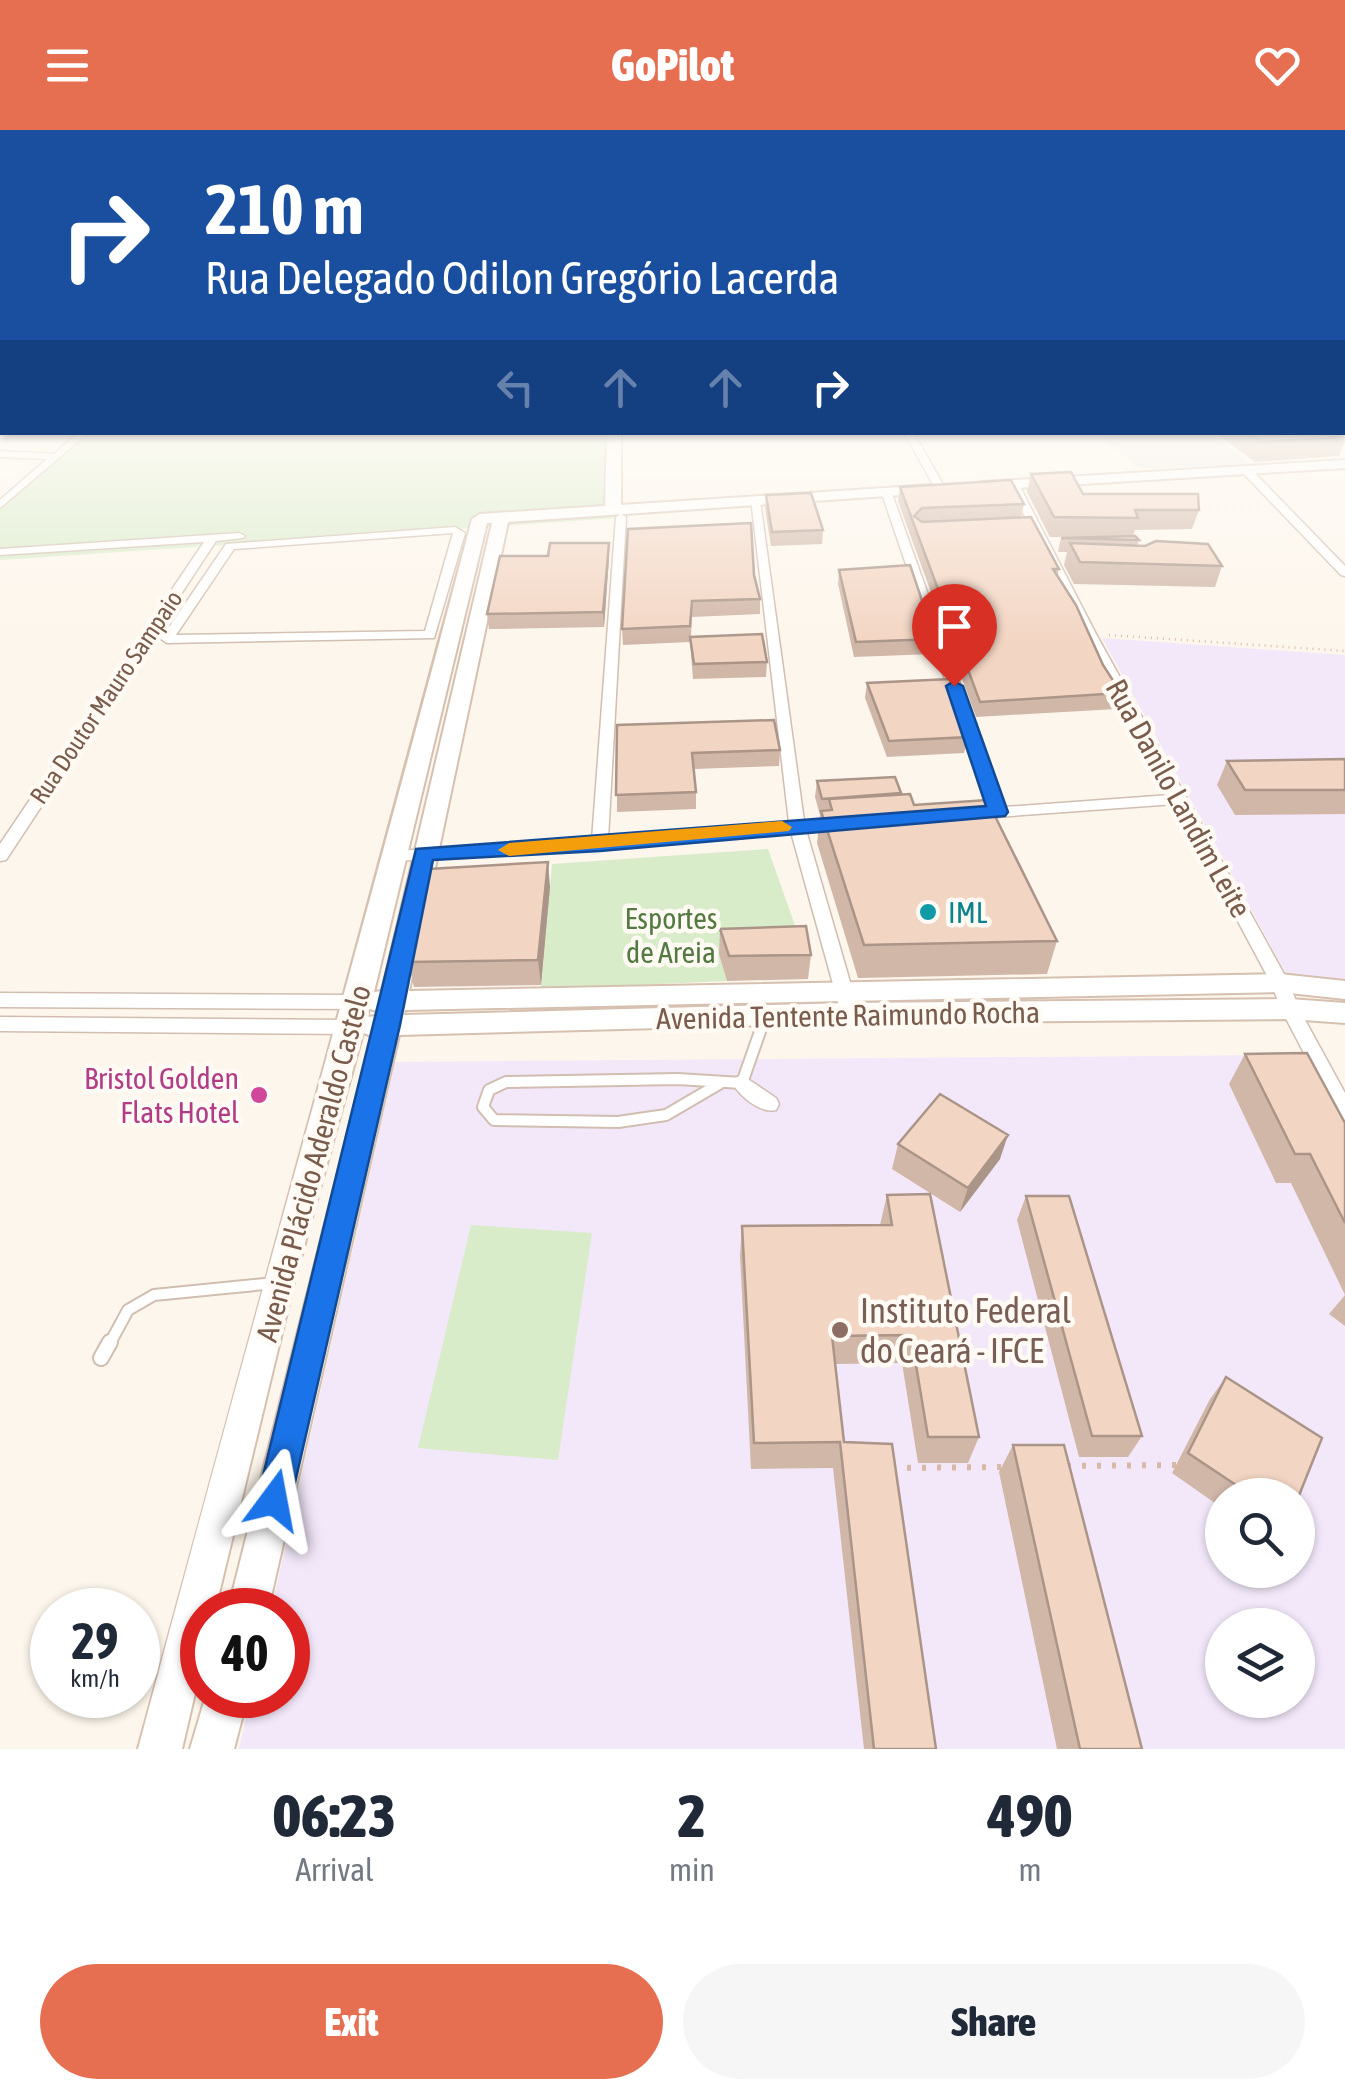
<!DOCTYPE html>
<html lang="en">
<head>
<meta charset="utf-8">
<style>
  :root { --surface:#fff; --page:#f6f6f7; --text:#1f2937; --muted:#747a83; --accent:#e76f51 }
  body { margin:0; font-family:"Asap Condensed",sans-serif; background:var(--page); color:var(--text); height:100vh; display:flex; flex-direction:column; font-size:38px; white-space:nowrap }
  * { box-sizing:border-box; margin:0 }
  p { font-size:32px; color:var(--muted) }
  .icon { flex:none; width:55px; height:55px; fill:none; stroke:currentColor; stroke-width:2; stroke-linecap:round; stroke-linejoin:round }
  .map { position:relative; height:1619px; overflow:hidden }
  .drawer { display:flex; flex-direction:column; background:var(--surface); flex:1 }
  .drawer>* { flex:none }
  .guide { position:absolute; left:0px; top:0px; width:1345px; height:305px; box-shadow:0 2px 8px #0004; background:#1a4fa0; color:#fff; overflow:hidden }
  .controls { position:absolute; left:1205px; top:1348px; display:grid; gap:20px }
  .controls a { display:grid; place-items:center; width:110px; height:110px; border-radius:50%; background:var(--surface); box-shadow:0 2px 8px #0004; font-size:50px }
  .speed { position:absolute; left:30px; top:1458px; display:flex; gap:20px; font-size:50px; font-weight:700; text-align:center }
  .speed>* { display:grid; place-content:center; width:130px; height:130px; border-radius:50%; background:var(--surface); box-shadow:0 2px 8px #0004; line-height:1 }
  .speed small { font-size:25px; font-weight:400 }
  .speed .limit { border:15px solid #d22; background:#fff; color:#111 }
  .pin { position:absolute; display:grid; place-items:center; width:85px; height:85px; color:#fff; margin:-102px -42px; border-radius:50% 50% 50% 0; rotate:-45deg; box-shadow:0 0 10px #0007 }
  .pin .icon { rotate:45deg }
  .me { position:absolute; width:110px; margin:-55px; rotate:13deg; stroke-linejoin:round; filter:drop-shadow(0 0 8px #0008) }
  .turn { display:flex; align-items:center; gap:35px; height:210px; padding:0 40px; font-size:45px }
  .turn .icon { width:130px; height:130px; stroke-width:2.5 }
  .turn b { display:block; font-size:70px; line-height:85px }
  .lanes { display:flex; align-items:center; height:95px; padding:0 40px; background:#0003; justify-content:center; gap:50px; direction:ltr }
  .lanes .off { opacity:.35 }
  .eta { display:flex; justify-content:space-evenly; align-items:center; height:170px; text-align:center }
  .eta b { font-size:60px; font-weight:800; line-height:70px }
  .action { display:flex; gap:20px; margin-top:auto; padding:20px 40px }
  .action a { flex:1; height:115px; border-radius:60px; background:var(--accent); color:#fff; font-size:40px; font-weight:800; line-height:115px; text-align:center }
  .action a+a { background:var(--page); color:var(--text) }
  header { display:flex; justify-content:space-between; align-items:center; height:130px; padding:0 40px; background:var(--accent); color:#fff; font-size:45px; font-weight:800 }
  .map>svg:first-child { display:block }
  .industrial { fill:#efe9e4 }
  .education { fill:#f3e8fa; fill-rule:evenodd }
  .green { fill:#d8ecc9 }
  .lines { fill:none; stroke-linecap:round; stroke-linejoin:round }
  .lane-far2-casing { stroke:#d1beb0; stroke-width:12 }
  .lane-far1-casing { stroke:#d1beb0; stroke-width:14 }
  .lane-casing { stroke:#d1beb0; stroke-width:18 }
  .street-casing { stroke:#d1beb0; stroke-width:3 }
  .secondary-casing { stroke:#d6c0b0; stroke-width:4 }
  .path-far1 { stroke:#d9b8a5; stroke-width:2.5; stroke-dasharray:1 5; stroke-linecap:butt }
  .path { stroke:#d9b8a5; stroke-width:6; stroke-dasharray:4 11; stroke-linecap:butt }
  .lane-far2 { stroke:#fff; stroke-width:9 }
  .lane-far1 { stroke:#fff; stroke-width:10 }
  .lane { stroke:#fff; stroke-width:14 }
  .street { fill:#fff; fill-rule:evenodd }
  .secondary { fill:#fff; fill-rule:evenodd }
  .wall { fill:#d1b7a8 }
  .shaded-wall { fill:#aa9588 }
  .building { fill:#f3d5c3; stroke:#aa9588; stroke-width:2.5 }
  .route { fill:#1a73e8; stroke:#114b97; stroke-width:2.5 }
  .slow { fill:#f59e0b }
  .culture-dot { fill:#0f9aa8; stroke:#fffaf3; stroke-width:4 }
  .hotel-dot { fill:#d1479c; stroke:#fffaf3; stroke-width:4 }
  .education-dot { fill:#8d6e63; stroke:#fffaf3; stroke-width:4 }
  .labels { text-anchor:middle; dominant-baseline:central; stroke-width:9; stroke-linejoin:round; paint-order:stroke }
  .far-street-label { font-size:25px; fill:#7a5c4d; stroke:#fffaf3 }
  .street-label { font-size:30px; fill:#7a5c4d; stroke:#fffaf3 }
  .culture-label { font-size:30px; fill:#0d838f; stroke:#fffaf3; text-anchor:start }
  .park-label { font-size:30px; fill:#537a41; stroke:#fffaf3 }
  .hotel-label { font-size:30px; fill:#b23c85; stroke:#fffaf3; text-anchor:end }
  .near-education-label { font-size:35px; fill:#785e54; stroke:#fffaf3; text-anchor:start }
</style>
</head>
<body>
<header><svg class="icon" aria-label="menu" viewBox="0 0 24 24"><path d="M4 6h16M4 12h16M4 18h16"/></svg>GoPilot<svg class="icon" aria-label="heart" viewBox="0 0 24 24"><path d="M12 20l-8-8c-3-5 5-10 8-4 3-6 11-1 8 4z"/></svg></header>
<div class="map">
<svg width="1345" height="1619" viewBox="0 0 1345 1619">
  <rect width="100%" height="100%" fill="#fdf6ec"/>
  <!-- industrial -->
  <path class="industrial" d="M1099,303H1209L1251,334L1139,339Z"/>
  <!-- education -->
  <path class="education" d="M1102,508L1345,525V852L1288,847Z
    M1287,925L1345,1034V1619H239L251,1565H288V1480H271L395,932ZM1222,1365H1298V1440H1222ZM1222,1495H1298V1570H1222Z"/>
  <!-- green -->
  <path class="green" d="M614,302L612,374L619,388L0,430V375L85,303Z
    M768,719L804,821L720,825L727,851L541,859L552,734Z
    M471,1095L592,1103L558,1330L418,1318Z"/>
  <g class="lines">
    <defs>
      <path id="lane-far2" d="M762,895L765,887"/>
      <path id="lane-far1" d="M719,954L666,985L618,992L494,990L483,977L489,960L506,952L678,949L742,953L763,893
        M109,1215L128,1180L154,1165L275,1153"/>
      <path id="lane" d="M101,1228L110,1212"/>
      <path id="street" d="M79,302H89L0,378V370L47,329L0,327V321L54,324Z
        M904,302H913L945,358L944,360H936Z
        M1242,338H1250L1345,436V446L1341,445L1242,342Z
        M1014,352L1019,355L1096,504L1289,853L1299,879L1345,963V990L1338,988L1281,879L1271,853L1175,674L969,689L961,684L969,679L989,678L881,361L886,358L891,361L1004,677L1170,665L1084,504L1009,355Z
        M751,369L760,371L804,691L843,687L851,692L843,697L806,700L859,883L857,888H843L841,883L791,702L600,720L395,731L387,726L395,721L592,710L616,387L621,384L626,387L608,709L789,692Z
        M455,397L465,403L434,508L167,513L161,509L226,414ZM453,403L425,501L176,505L234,419Z
        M239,403L245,406L243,408L216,411L6,730L0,731V714L204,412L0,425V419Z
        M0,863L358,865L365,867L367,872L365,877L358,879L0,877Z
        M0,887L351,890L358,892L360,897L358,902L351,904L0,901Z
        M742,945L776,968L779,974L776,980C760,984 740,966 732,953L735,948Z"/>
      <path id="secondary" d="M607,302H621V375L931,355L938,359L931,363L508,392L409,861L1280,844L1345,851V869L1280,862L405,880L404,885L850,873L1290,869L1345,873V893L1290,889L850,893L399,905L268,1480H228L372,906L363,903L294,1153L215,1480H202V1533L182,1619H138C247,1208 364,800 472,389L480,384L605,376ZM487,393H492L382,861L374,862ZM369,879L378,881L377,886L367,887Z
        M1345,330V338L981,360L974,356L981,352Z
        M206,1565H248L234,1619H190Z"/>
    </defs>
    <!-- lane-far2 casing -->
    <use href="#lane-far2" class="lane-far2-casing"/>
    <!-- lane-far1 casing -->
    <use href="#lane-far1" class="lane-far1-casing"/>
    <!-- lane casing -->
    <use href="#lane" class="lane-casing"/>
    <!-- street casing -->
    <use href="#street" class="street-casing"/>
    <!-- secondary casing -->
    <use href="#secondary" class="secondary-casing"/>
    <!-- path-far1 -->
    <path class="path-far1" d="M1109,505L1345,521"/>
    <!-- path -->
    <path class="path" d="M1067,1336L1176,1335
      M892,1338L1003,1337"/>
    <!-- lane-far2 -->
    <use href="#lane-far2" class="lane-far2"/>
    <!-- lane-far1 -->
    <use href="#lane-far1" class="lane-far1"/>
    <!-- lane -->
    <use href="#lane" class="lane"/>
    <!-- street -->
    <use href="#street" class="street"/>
    <!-- secondary -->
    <use href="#secondary" class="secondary"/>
  </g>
  <!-- wall -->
  <path class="wall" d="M1342,288H1345V304L1343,305L1345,306V311L1339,326L1255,332L1214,302H1342Z
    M1031,344L1083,364L1199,380L1192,399L1135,400L1133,406L1139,410L1137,416L1222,436L1215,457L1074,454L1064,435L1067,422H1058L1061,408L1083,407H1050L1027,362Z
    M900,357L1024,374L1021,387L1059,439L1057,446L1103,535L1121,563L1116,579L976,587L898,371Z
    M766,365L823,400L822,414L771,416L765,379Z
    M609,428L604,497L489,499L487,484Z
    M839,440L935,509L933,524L854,527L838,454Z
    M754,445L760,469V484L692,487L691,507L767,532L766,547L693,549L690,512L623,515L622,499Z
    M867,553L958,573L956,583L968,607L964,623L887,627L865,568Z
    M617,595L780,620L779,636L694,639L696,662V679L617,682Z
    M1345,629V684L1235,685L1217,655L1227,631Z
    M817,651L901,663L1057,811L1047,844L858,848L817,713L820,685L815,667Z
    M550,757L541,855L414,857L408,832Z
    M720,799L811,825L808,849L727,851L719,824Z
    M1245,924L1345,993V1196L1329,1184L1345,1165L1291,1053H1276L1229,954Z
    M898,1014L1000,1029L960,1082L892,1039Z
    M887,1065L979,1307L968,1333H918L902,1233L835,1234L844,1312L936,1619H864L833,1338L751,1339L740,1125L742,1096L880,1095Z
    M1026,1066L1142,1306L1128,1327H1079L1017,1090Z
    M1226,1247L1298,1365H1222V1378L1172,1343L1210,1269Z
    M1013,1315L1142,1619H1057L999,1342Z"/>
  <!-- shaded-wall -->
  <path class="shaded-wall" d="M609,413V428L604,497L603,482Z
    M548,732L550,757L541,855L538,830Z
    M1008,1005L1000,1029L960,1082L968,1058Z"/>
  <!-- building -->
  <path class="building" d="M1248,302H1341L1345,307L1262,312Z
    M1071,342L1083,364H1198L1199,380H1135L1138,388L1054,387L1031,344Z
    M1011,350L1024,374L922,378L914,386L922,392L1031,387L1059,439H1053L1076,475L1103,535L1121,563L980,572L900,357Z
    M811,363L823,400L772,402L766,365Z
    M751,393L754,445L760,469L692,471L690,496L622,499L628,399Z
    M1135,406L1139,410L1061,408Z
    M1156,411L1208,414L1222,436L1080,432L1070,413L1145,416Z
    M550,413H609L603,482L487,484L500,426H548Z
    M910,435L935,509L856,512L839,440Z
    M762,504L767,532L694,534L690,507Z
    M950,549L958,573H952L968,607L889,611L867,553Z
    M774,590L780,620L692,623L696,662L616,665L617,595Z
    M1345,629V660H1245L1227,631Z
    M895,647L901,663L822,669L817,651Z
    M910,664L914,675L987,670L1057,811L864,815L821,681L832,680L829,669Z
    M548,732L538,830L408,832L429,739Z
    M806,796L811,825L729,826L720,799Z
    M1307,923L1345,993V1093L1310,1024H1295L1245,924Z
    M940,964L1008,1005L968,1058L898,1014Z
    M930,1064L979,1307H928L911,1205L832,1206L844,1312L892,1314L936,1619H874L840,1312L754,1313L742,1096L892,1095L887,1065Z
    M1026,1066H1069L1142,1306H1092Z
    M1226,1247L1322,1308L1298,1368V1365H1251L1188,1323Z
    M1013,1315H1064L1142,1619H1080Z"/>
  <!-- sky -->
  <linearGradient id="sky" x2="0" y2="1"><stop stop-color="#97c7e8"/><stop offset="0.56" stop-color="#fefbf6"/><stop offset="1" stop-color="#fefbf6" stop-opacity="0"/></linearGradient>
  <rect width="1345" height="515" fill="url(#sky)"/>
  <!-- route -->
  <path class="route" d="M954,551L963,556L1008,682L1005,686L600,721L433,730L400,895L291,1370L286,1382L274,1387L262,1382L257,1370L416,719L986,676L946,556Z"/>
  <!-- slow -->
  <path class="slow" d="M782,691L792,697L789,701L509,726L498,720L509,713Z"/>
  <!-- markers -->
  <circle class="culture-dot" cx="928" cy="782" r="10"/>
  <circle class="hotel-dot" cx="259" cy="965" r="10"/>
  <circle class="education-dot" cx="840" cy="1200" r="10"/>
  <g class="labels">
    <!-- far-street labels -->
    <g class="far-street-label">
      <text transform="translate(106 567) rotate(-56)">Rua Doutor Mauro Sampaio</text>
    </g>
    <!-- street labels -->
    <g class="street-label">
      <text transform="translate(1179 668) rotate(61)">Rua Danilo Landim Leite</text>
      <text transform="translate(848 885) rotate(-1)">Avenida Tentente Raimundo Rocha</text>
      <text transform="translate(313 1033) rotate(-75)">Avenida Plácido Aderaldo Castelo</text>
    </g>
    <!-- culture labels -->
    <g class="culture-label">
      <text x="948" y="782">IML</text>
    </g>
    <!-- park labels -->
    <g class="park-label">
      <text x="671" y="788">Esportes<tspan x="671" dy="34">de Areia</tspan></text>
    </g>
    <!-- hotel labels -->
    <g class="hotel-label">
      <text x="239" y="948">Bristol Golden<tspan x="239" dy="34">Flats Hotel</tspan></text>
    </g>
    <!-- near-education labels -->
    <g class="near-education-label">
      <text x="860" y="1180">Instituto Federal<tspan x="860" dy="40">do Ceará - IFCE</tspan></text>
    </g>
  </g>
</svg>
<div class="controls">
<a><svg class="icon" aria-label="search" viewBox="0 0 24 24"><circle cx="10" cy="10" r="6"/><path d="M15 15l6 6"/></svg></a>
<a><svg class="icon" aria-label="layers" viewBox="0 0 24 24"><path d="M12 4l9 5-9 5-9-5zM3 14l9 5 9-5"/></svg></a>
</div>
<div class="speed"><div>29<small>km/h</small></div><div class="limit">40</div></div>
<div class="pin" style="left:954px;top:556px;background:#d93025"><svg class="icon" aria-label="arrive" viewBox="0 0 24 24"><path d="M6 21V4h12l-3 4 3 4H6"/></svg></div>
<svg class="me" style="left:274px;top:1370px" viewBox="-20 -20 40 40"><path d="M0-17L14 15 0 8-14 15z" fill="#1a73e8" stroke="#fff" stroke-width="4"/></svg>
<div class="guide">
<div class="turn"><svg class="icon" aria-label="right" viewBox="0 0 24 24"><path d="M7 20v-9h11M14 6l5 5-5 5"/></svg><div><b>210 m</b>Rua Delegado Odilon Gregório Lacerda</div></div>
<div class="lanes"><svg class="icon off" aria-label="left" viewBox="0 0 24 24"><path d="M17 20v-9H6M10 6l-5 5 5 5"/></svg><svg class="icon off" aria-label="ahead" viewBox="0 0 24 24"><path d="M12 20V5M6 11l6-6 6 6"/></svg><svg class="icon off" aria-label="ahead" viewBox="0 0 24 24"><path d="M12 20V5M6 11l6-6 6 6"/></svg><svg class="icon" aria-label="right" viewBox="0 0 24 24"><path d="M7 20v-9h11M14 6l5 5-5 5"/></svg></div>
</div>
</div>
<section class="drawer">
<div class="eta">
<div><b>06:23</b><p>Arrival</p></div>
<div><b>2</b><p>min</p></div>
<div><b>490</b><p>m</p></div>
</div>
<div class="action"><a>Exit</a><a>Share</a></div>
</section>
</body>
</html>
